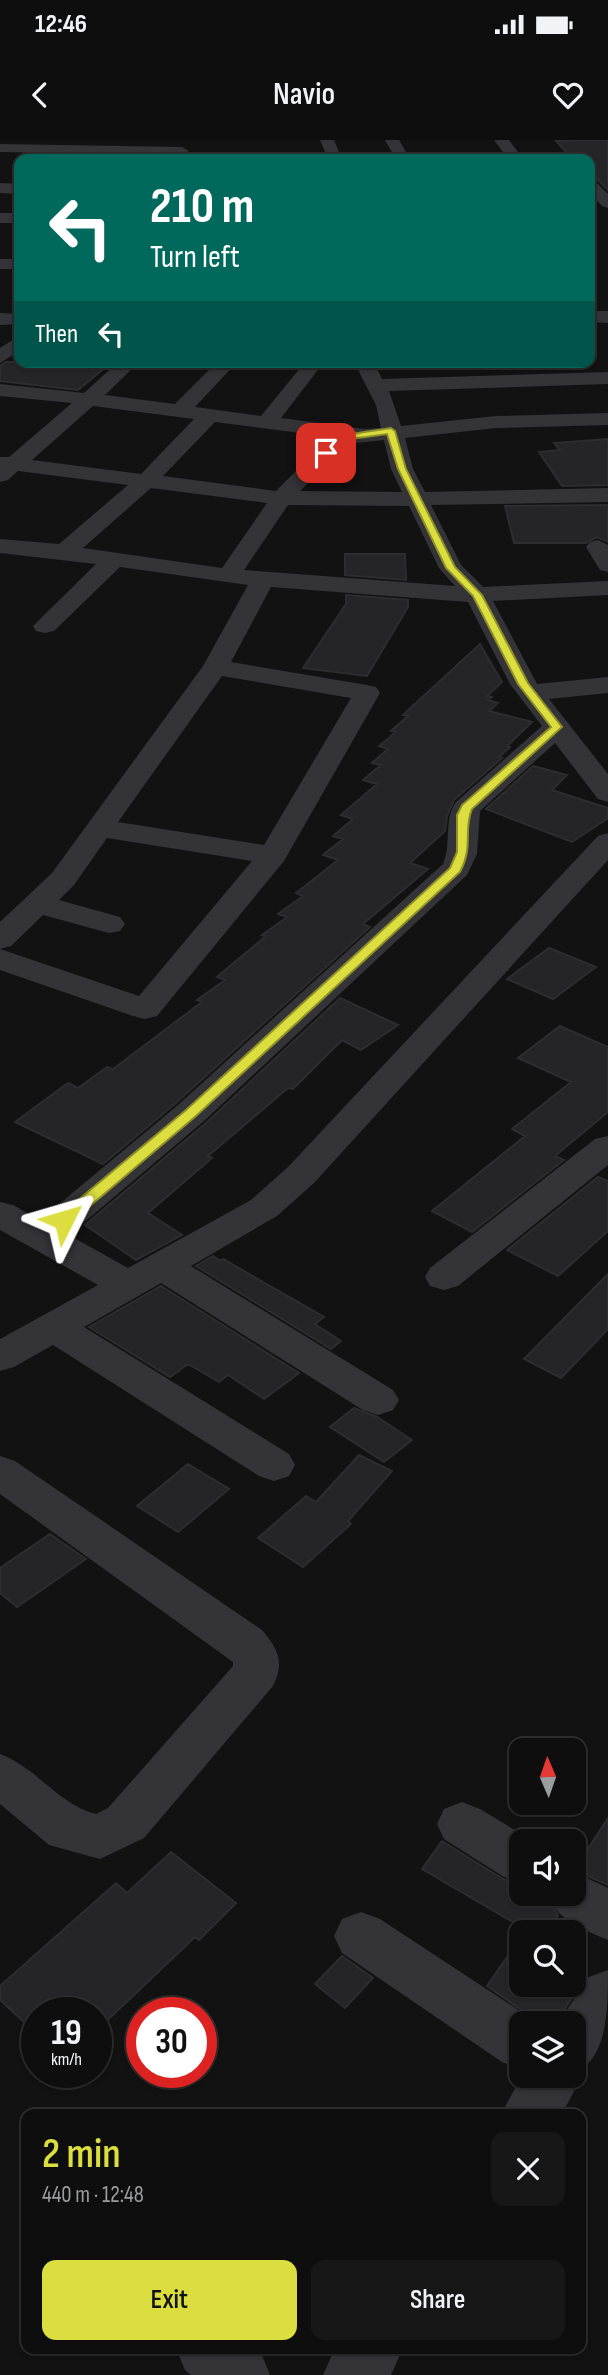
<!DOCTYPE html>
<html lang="en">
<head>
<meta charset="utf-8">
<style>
  :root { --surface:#0e0e0e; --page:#171717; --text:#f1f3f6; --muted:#9b9c9e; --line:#2e2e2e; --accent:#dbde3e }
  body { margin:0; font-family:"Sofia Sans Condensed",sans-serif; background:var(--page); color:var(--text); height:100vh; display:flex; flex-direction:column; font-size:26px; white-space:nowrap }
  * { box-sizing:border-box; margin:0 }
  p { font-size:23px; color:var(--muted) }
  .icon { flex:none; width:38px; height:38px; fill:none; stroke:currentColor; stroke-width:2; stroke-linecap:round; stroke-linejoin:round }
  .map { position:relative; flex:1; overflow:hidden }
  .side { position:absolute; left:21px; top:1969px; width:565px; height:245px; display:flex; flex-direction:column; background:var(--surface); border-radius:14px; box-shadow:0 2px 5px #0004,0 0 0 2px var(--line) }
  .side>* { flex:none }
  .top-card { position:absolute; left:14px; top:14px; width:581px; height:214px; border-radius:14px; box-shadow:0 2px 5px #0004,0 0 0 2px var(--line); background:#00695c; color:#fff; overflow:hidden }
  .needle { width:46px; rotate:358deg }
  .controls { position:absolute; left:509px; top:1598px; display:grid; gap:14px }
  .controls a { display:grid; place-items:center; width:77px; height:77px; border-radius:14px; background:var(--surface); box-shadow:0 2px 5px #0004,0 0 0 2px var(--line); font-size:35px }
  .speed { position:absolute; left:21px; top:1857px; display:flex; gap:14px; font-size:35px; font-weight:700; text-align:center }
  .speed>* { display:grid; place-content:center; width:91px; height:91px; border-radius:50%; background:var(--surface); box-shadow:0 2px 5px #0004,0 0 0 2px var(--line); line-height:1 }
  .speed small { font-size:18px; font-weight:400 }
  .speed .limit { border:10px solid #d22; background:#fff; color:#111 }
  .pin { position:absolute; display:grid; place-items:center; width:60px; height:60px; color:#fff; margin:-30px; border-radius:14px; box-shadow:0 4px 10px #0006 }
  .me { position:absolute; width:77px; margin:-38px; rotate:50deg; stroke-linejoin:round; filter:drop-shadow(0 0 5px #0008) }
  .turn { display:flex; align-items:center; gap:24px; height:147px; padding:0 21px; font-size:32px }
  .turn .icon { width:91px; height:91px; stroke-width:2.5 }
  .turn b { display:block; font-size:49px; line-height:60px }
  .then { display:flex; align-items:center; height:66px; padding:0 21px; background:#0003; gap:14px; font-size:26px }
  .round { display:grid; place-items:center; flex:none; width:74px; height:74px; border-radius:14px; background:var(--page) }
  .head { display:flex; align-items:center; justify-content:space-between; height:119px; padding:0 21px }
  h1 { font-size:42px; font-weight:600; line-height:52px; color:var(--accent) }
  .cta { display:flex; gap:14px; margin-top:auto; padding:14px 21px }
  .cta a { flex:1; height:80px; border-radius:14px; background:var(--accent); color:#111; font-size:28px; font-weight:600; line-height:80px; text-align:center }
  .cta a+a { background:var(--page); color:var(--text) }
  .status { display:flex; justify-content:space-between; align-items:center; height:49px; padding:0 35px; background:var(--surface); direction:ltr }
  .status svg { height:19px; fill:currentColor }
  header { display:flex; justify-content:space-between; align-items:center; height:91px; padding:0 21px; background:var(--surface); font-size:32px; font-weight:600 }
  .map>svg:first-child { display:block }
  .building { fill:#252527; stroke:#2d2c2f; stroke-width:2 }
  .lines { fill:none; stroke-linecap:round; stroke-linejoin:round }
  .minor { fill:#343337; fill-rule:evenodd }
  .route { fill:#dbde3e; stroke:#8e9028; stroke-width:2 }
</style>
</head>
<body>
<div class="status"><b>12:46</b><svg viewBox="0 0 49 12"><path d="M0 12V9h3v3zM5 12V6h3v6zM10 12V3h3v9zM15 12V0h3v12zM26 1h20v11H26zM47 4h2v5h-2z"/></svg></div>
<header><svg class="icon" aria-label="back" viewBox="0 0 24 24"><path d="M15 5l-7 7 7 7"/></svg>Navio<svg class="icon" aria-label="heart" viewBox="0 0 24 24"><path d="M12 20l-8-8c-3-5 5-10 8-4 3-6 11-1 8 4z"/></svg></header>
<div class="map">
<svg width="608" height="2235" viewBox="0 0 608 2235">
  <rect width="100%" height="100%" fill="#121213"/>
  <!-- building -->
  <path class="building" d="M608,0V50L597,39L590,37V19H572L556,1Z
    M6,222H112L78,250L0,241V226Z
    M608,299V345L562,346L539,312L560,310L554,303Z
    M608,365V402L597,397L586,403H514L505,366Z
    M345,414H405L406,440L345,435Z
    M346,455L408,460V467L367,536L303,528L346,464Z
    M480,504L502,542L487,556L492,557L488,560L498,563L489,571L532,582L507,606L510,607L499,617L502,618L454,660L447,676L445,691L410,723L428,729L363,784L370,787L176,963L103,1024L15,982L68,943L78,948L107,927L113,929L202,862L197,860L225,840L217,837L266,796L262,795L287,777L278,774L303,756L296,753L338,720L323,715L343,699L333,696L353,679L341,675L377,644L363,640L381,625L372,623L388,609L379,606L396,592L391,591L408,576L403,575Z
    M533,626L567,635L552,650L608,668V678L572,702L486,669Z
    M549,808L596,827L553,859L507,839Z
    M340,858L398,885L361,910L342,900L293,949L288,948L208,1016L212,1018L148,1073L182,1095L136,1120L85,1085L206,983Z
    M560,886L608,907V972L555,1016L564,1020L472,1092L432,1071L525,996L512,989L571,942L518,918Z
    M598,1037L608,1041V1091L558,1136L507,1110Z
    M213,1116L220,1121L223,1119L324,1177L315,1184L341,1201L331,1209L196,1126Z
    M608,1134V1189L561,1238L524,1219Z
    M161,1146L299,1233L264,1259L228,1235L219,1242L188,1224L170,1237L89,1187Z
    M354,1268L377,1277L412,1300L384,1322L330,1287Z
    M359,1315L392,1331L348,1381L351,1384L303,1427L258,1398L306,1356L316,1362Z
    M188,1324L229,1349L178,1392L137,1366Z
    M50,1394L86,1419L17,1467L0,1453V1428Z
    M608,1678V1745L574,1730Z
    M442,1701L503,1739L522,1745V1754H543L558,1775L547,1792H530L422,1729Z
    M171,1712L236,1763L199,1800L195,1797L96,1891V1872H37V1894L0,1860V1846L116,1743L127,1753Z
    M514,1807L522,1811V1844L574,1843L580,1846L555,1883H540L487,1846Z
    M342,1816L373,1838L345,1868L315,1844Z"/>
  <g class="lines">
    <!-- minor -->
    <path class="minor" d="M320,0H334L342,19H328Z
      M385,0H399L410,19H396Z
      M494,0H509L523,19H508Z
      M0,4L182,7L189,11L182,15L0,12Z
      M590,39L595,41L608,54V68L602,66L590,53Z
      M0,43L19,44V54L0,53Z
      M0,73H19V83H0Z
      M0,119H19V129H0Z
      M590,171H608V183L590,182Z
      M0,173L19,174V184L0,185Z
      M19,196V211L0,223V208Z
      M118,222H139L105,255L175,264L217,222H237L195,267L261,276L305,222H324L281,278L364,289L381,288L376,265L354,222H374L382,239L608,232V244L389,251L401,286L496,276L608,273V285L496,288L405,298L413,329L425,352L608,348V362L431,365L461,425L483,447L608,441V455L493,461L537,544L608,537V553L549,559L608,634V662L598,659L555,603L480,671L477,714L467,735L204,981L69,1095L128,1128L251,1060L288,1027L598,696L608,693V720L314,1043L277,1076L191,1126L393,1250L399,1260L393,1270L378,1275L363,1270L161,1143L84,1187L289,1314L295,1325L289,1336L274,1341L259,1336L53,1205L14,1227L0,1231V1199L98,1145L0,1090V1062L13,1065L40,1080L178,965L443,724C452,704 443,680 456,662L542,586L510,544L468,462L271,447L231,522L367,545L376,547L380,553L284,721L157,876L145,879L133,876L0,830V809L139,856L252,721L107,698L74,745L59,760L120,777L125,784L120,791L109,793L43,775L11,806L0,809V782L52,733L203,526L248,445L120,427L54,491L45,493L36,491L33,486L96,424L0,413V399L59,404L128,345L18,331L8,340L0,342V317H9L72,263L0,256V244L84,253ZM93,266L194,279L141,334L32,320ZM215,282L330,297L276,351L163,336ZM384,300L391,329L402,352L300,351L347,304ZM151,348L267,363L222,428L83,408ZM288,365L409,366L439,428L455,446L244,430ZM222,536L351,558L264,705L118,682Z
      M598,400L608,405V432L600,430L586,407L590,402Z
      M608,996V1025L458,1146L444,1150L430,1146L425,1137L430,1128L595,999Z
      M0,1316L15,1321L262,1490C278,1509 285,1522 273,1546L144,1698L100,1719L49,1705L0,1664V1614C36,1627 59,1665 96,1674L108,1668L233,1526V1522L0,1354Z
      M462,1662L480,1669L533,1701H522V1743L504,1737L444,1699L437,1684L444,1669Z
      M574,1732L608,1748V1800C584,1790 556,1779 546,1754H574Z
      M361,1772L380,1779L538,1883H522V1930L502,1922L342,1813L334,1796L342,1779Z
      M608,1830C608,1865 608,1915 579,1930L582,1936L562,1974H501L522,1936H574V1883H558L589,1837Z
      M176,2208H256L261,2213L270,2235H191L185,2230Z
      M335,2208H403L391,2235H323Z"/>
  </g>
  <!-- route -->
  <path class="route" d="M391,288L395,291L406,329L455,427L482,455L528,543L562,587L472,669C463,690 474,706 460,732L196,976L70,1083H59L57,1080L59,1076L186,970L450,728L457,712V675L462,665L551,587L518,544L473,456L446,428L398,329L387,294L344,300L329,315L322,313L338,296Z"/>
</svg>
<div class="controls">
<a><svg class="needle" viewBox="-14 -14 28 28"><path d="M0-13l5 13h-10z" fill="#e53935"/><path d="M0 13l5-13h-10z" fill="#9b9c9e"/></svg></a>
<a><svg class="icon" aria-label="sound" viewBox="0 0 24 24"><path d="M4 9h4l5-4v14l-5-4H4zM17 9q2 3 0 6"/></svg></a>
<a><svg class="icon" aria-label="search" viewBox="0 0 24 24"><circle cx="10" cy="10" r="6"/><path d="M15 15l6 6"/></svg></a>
<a><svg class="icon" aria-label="layers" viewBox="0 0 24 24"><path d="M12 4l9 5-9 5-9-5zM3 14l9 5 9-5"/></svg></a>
</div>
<div class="speed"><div>19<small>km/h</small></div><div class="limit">30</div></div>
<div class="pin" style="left:326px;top:313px;background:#d93025"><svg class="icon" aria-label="arrive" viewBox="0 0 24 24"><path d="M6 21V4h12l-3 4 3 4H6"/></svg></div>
<svg class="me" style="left:64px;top:1080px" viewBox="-20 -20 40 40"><path d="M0-17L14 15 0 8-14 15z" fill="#dbde3e" stroke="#fff" stroke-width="4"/></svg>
<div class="top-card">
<div class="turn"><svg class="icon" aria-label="left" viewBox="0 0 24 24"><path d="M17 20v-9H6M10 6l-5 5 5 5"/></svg><div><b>210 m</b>Turn left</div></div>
<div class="then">Then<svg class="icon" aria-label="left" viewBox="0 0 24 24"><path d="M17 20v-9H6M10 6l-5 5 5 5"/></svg></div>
</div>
<section class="side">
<div class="head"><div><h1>2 min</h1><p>440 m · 12:48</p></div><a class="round"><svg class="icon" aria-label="close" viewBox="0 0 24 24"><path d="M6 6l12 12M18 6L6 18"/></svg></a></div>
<div class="cta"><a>Exit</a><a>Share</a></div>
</section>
</div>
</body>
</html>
